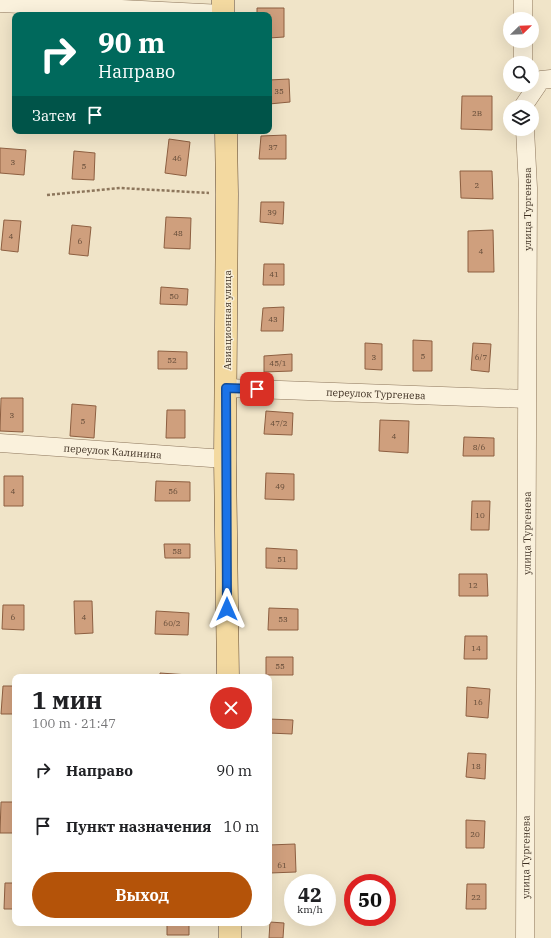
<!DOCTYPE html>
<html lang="ru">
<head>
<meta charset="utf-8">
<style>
  :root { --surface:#fff; --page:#f6f6f6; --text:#202124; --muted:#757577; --accent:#b45309 }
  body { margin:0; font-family:"IBM Plex Serif",serif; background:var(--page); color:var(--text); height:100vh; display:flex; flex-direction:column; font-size:15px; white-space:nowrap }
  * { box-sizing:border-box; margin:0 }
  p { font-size:13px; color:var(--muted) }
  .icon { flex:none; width:22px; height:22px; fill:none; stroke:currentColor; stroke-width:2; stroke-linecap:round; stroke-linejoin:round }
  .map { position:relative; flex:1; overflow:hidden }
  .panel { position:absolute; left:12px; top:674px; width:260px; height:252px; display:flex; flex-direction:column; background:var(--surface); border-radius:8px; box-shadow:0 4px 16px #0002 }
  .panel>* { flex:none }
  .hud { position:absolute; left:12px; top:12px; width:260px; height:122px; border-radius:8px; box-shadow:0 4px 16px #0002; background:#00695c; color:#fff; overflow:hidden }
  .needle { width:26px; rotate:67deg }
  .controls { position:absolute; left:503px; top:12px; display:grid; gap:8px }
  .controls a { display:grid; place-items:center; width:36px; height:36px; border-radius:50%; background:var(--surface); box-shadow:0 4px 16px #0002; font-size:20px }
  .speed { position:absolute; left:284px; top:874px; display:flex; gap:8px; font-size:20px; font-weight:700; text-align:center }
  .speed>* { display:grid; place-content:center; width:52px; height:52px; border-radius:50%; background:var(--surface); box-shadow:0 4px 16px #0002; line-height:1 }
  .speed small { font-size:10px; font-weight:400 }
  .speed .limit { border:6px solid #d22; background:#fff; color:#111 }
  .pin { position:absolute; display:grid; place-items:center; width:34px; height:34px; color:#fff; margin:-17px; border-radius:8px; box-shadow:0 2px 6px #0006 }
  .me { position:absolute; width:44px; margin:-22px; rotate:0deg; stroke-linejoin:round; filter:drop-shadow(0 0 3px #0008) }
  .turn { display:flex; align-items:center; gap:14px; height:84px; padding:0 20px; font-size:18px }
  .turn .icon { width:52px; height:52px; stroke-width:2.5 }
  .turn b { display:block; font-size:28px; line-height:34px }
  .then { display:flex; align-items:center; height:38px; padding:0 20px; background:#0003; gap:8px; font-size:15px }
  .round { display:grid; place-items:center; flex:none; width:42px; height:42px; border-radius:21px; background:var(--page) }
  .summary { display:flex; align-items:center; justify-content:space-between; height:68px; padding:0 20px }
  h1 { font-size:24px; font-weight:700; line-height:30px }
  .button { display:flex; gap:8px; margin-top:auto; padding:8px 20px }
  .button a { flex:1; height:46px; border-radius:24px; background:var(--accent); color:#fff; font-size:16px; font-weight:700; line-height:46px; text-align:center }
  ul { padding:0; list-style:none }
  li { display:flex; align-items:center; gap:12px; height:56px; padding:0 20px }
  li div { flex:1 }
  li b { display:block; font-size:15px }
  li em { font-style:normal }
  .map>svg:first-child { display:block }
  .building { fill:#cf9f7d; stroke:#8d5f41 }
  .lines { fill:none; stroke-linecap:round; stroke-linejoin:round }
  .minor-casing { stroke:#8d765c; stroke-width:19 }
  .major-casing { stroke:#5b4430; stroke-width:23 }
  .path { stroke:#8d765c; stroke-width:2.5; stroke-dasharray:3 2; stroke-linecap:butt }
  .minor { stroke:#faf1dc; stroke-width:18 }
  .major { stroke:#f3d9a0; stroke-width:22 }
  .route-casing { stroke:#114b97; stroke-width:10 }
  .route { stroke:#1a73e8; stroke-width:7 }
  .labels { text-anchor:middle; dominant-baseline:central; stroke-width:3; stroke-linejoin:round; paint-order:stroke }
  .number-label { font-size:8px; fill:#624a37 }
  .street-label { font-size:10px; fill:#3d2e20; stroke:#f7eed8 }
</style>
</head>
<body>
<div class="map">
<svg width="551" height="938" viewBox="0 0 551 938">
  <rect width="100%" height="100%" fill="#f0e4c8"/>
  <!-- building -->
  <path class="building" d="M257,8H284V37L269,38V15H257Z
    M289,79L290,102L269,104V80Z
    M462,96H492V130L461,129Z
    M286,135V159H259L261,136Z
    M169,139L190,142L186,176L165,173Z
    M0,148L26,150L24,175L0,173Z
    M74,151L95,153L94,180L72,179Z
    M460,171H492L493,199L461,198Z
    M261,202H284L283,224L260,222Z
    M166,217L191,218L190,249L164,248Z
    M4,220L21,221L18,252L1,250Z
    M72,225L91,227L88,256L69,254Z
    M493,230L494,272H468V231Z
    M264,264H284V285H263Z
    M161,287L188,289L187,305L160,304Z
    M284,307L283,331H261L263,308Z
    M413,340L432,341V371H413Z
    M365,343L382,344V370L365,369Z
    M473,343L491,344L489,372L471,370Z
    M158,351L187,352V369H158Z
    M292,354V371L264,372V356Z
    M1,398H23V432L0,431Z
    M72,404L96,406L94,438L70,436Z
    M167,410H185V438H166Z
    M266,411L293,413L292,435L264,434Z
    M380,420L409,421L408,453L379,451Z
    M464,437L494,438V456H463Z
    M266,473L294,474V500L265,499Z
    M4,476H23V506H4Z
    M156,481L190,482V501H155Z
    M472,501H490L489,530H471Z
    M164,544H190V558H165Z
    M266,548L297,550V569L266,568Z
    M459,574H487L488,596H459Z
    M74,601H92L93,633L75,634Z
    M3,605H24V630L2,629Z
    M269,608L298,609V630H268Z
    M156,611L189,613L188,635L155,634Z
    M465,636H487V659H464Z
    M266,657H293V675H266Z
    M160,673L189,675V677H160Z
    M3,686H15V714H1Z
    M467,687L490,689L488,718L466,716Z
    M269,719L293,720L292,734L269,733Z
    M468,753L486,754L485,779L466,777Z
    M1,802H15V833H0Z
    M466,820L485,821L484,848H466Z
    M295,844L296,872L270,873L269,845Z
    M5,883H15V909H4Z
    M467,884H486V909H466Z
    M270,922L284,923L283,938H269Z
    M167,923H189V935H167Z"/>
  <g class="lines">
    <defs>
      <g id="minor">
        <path d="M0,3L223,14"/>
        <path d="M523,19V0"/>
        <path d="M523,41V63"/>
        <path d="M524,105L541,80L551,79"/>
        <path id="s1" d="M226,388L526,399"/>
        <path id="s2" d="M0,443L225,459"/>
        <path id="s3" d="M525,938L528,188L525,129"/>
      </g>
      <path id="major" d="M223,0V15
        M226,131L227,194L225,459L228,677
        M230,923V938"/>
    </defs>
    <!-- minor casing -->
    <use href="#minor" class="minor-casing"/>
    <!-- major casing -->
    <use href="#major" class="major-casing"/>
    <!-- path -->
    <path class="path" d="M47,195L120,188L209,193"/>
    <!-- minor -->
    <use href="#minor" class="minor"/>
    <!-- major -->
    <use href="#major" class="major"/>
  </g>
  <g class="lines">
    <defs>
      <path id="route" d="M227,609L226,388L257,389"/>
    </defs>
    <!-- route casing -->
    <use href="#route" class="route-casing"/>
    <!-- route -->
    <use href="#route" class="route"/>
  </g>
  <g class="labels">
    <!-- number labels -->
    <g class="number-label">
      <text x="279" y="91">35</text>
      <text x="477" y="113">2В</text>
      <text x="273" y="147">37</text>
      <text x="177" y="158">46</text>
      <text x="13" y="162">3</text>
      <text x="84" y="166">5</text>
      <text x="477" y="185">2</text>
      <text x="272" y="212">39</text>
      <text x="178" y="233">48</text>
      <text x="11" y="236">4</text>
      <text x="80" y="241">6</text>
      <text x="481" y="251">4</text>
      <text x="274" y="274">41</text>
      <text x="174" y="296">50</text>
      <text x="273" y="319">43</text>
      <text x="423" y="356">5</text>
      <text x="374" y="357">3</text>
      <text x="481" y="357">6/7</text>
      <text x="172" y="360">52</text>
      <text x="278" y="363">45/1</text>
      <text x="12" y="415">3</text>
      <text x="83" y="421">5</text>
      <text x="279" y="423">47/2</text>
      <text x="394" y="436">4</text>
      <text x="479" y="447">8/6</text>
      <text x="280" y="486">49</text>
      <text x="13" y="491">4</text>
      <text x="173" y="491">56</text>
      <text x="480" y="515">10</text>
      <text x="177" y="551">58</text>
      <text x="282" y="559">51</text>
      <text x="473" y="585">12</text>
      <text x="13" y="617">6</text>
      <text x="84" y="617">4</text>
      <text x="283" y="619">53</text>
      <text x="172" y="623">60/2</text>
      <text x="476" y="648">14</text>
      <text x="280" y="666">55</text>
      <text x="478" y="702">16</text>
      <text x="476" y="766">18</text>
      <text x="475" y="834">20</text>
      <text x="282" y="865">61</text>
      <text x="476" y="897">22</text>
    </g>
    <!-- street labels -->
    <g class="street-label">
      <text transform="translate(527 209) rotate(-90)">улица Тургенева</text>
      <text transform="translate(227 320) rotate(-90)">Авиационная улица</text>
      <text stroke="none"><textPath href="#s1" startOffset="150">переулок Тургенева</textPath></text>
      <text stroke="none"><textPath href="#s2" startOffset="113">переулок Калинина</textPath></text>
      <text stroke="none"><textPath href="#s3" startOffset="405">улица Тургенева</textPath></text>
      <text stroke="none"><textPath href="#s3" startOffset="81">улица Тургенева</textPath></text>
    </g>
  </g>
</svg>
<div class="controls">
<a><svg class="needle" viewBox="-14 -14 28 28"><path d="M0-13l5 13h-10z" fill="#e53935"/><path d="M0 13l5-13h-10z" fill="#757577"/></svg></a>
<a><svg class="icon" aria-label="search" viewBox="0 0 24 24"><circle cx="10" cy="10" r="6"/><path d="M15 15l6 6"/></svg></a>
<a><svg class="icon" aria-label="layers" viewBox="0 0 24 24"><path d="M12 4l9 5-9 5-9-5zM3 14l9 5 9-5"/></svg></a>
</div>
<div class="speed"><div>42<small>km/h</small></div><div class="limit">50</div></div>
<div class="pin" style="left:257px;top:389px;background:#d93025"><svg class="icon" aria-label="arrive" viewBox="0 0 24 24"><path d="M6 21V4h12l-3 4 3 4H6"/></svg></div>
<svg class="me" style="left:227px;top:609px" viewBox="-20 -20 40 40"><path d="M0-17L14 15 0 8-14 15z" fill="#1a73e8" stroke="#fff" stroke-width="4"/></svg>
<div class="hud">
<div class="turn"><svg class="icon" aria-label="right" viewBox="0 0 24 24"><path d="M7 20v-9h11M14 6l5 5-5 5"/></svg><div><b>90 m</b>Направо</div></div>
<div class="then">Затем<svg class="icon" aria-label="arrive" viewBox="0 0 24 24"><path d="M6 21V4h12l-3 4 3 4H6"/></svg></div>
</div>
<section class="panel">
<div class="summary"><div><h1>1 мин</h1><p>100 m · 21:47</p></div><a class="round" style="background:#d93025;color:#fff"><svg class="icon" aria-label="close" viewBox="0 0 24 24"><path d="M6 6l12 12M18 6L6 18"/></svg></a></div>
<ul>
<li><svg class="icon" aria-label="right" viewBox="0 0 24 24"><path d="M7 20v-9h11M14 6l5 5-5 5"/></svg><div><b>Направо</b></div><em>90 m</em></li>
<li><svg class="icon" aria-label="arrive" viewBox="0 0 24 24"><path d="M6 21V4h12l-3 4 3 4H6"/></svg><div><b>Пункт назначения</b></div><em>10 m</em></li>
</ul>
<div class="button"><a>Выход</a></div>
</section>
</div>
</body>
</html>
